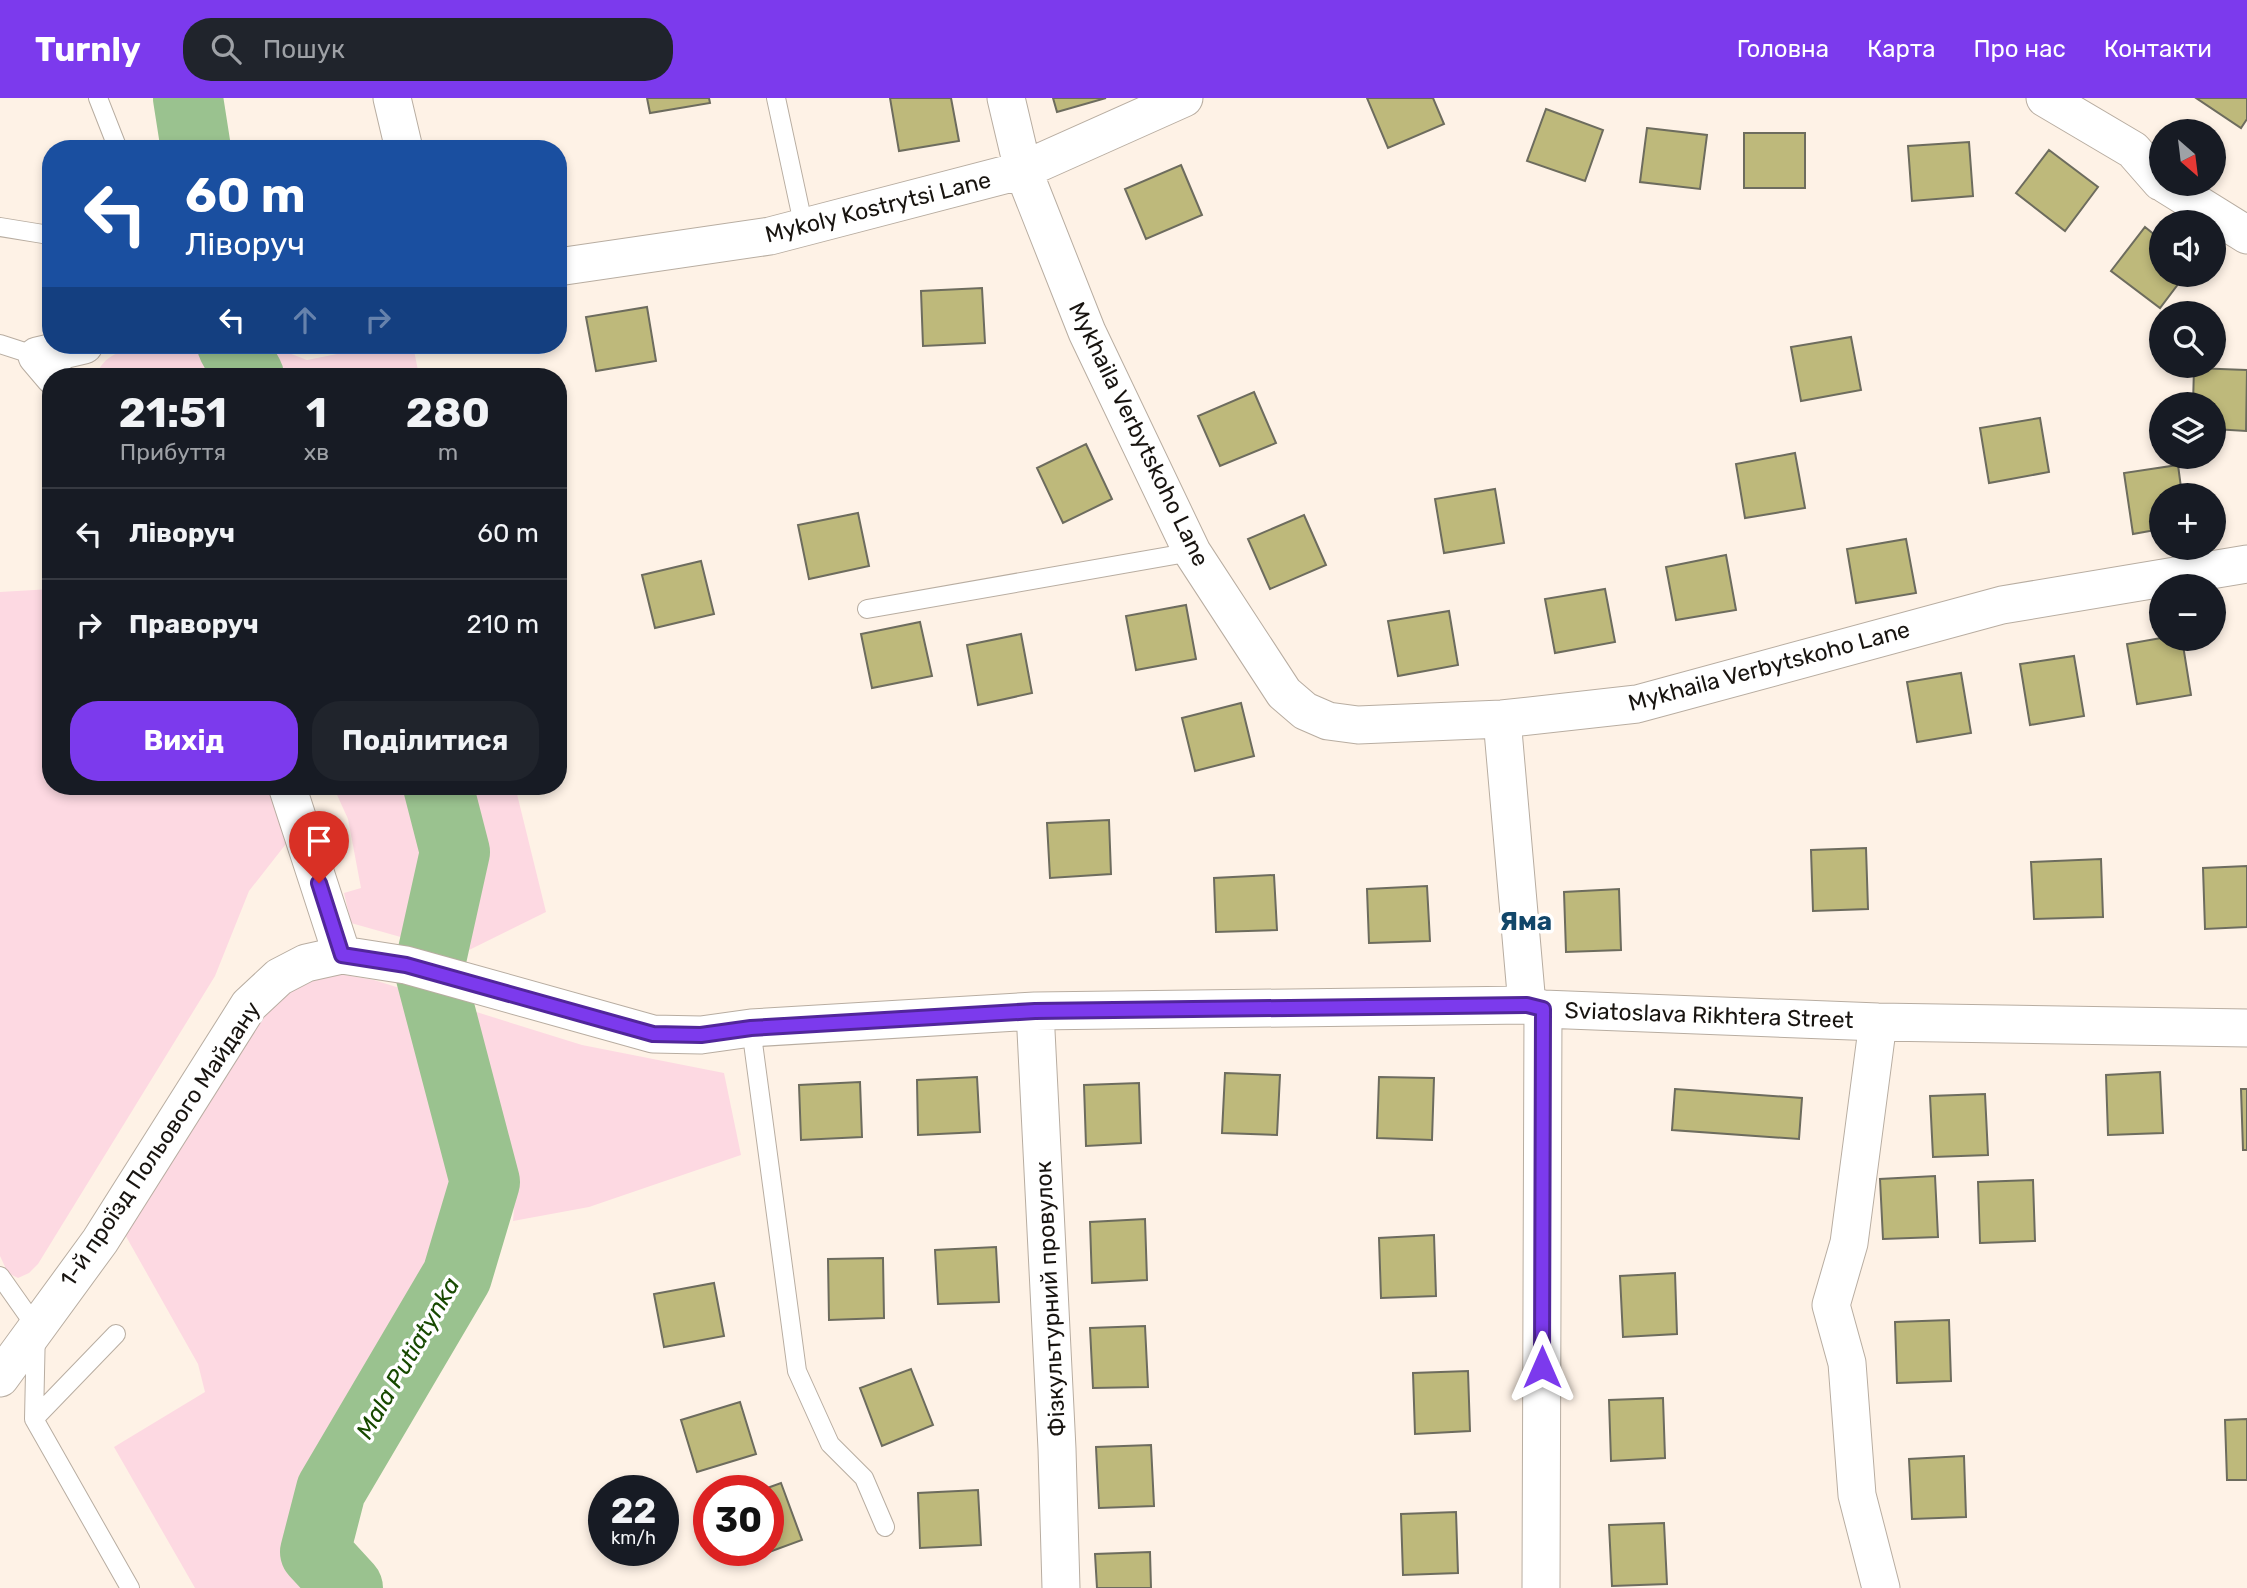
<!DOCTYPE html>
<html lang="uk">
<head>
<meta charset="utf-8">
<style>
  :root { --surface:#171b24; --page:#20242c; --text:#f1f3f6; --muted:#9ea1a6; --line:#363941; --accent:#7c3aed }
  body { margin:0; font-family:Rubik,sans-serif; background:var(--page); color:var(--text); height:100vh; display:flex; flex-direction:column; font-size:26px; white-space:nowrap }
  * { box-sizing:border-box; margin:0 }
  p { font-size:23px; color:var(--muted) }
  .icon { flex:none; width:38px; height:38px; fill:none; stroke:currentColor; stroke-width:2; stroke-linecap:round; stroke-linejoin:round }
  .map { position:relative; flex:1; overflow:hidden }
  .panel { position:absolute; left:42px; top:270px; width:525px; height:427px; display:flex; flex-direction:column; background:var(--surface); border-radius:28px; box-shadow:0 4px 10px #0003 }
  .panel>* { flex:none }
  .top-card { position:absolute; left:42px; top:42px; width:525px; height:214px; border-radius:28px; box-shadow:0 4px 10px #0003; background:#1a4fa0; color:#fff; overflow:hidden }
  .needle { width:46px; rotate:152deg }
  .tools { position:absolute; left:2149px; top:21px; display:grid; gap:14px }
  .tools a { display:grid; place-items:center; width:77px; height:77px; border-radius:50%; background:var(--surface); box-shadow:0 4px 10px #0003; font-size:35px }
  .speed { position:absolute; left:588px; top:1377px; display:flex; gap:14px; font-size:35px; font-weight:700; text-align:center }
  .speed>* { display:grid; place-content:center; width:91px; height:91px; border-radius:50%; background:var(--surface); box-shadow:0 4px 10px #0003; line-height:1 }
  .speed small { font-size:18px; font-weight:400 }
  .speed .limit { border:10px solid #d22; background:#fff; color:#111 }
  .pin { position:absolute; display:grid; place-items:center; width:60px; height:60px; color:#fff; margin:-72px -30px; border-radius:50% 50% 50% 0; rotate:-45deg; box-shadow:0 0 7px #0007 }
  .pin .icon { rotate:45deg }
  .me { position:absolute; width:77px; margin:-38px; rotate:0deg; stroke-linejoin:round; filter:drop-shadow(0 0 5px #0008) }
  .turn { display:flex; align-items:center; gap:24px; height:147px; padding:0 28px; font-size:32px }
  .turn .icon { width:91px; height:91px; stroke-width:2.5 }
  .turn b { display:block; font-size:49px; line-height:60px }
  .lanes { display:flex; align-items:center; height:66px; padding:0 28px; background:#0003; justify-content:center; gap:35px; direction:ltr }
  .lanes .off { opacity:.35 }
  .eta { display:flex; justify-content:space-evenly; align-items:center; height:119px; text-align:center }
  .eta b { font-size:42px; font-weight:700; line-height:49px }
  .button { display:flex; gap:14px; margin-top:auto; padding:14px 28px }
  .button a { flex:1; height:80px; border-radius:28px; background:var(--accent); color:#fff; font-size:28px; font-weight:700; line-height:80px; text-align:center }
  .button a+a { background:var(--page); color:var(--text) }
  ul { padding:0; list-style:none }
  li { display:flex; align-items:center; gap:21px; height:91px; padding:0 28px; border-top:2px solid var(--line) }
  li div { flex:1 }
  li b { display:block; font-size:26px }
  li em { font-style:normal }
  header { display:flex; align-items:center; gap:42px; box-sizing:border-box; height:98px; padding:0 35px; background:var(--accent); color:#fff }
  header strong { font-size:33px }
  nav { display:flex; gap:38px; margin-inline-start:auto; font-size:24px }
  .search { width:490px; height:63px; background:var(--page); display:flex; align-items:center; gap:18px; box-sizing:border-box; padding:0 24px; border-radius:28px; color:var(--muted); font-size:26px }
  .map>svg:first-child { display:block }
  .green { fill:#fdd9e2 }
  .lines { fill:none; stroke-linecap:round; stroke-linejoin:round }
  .river { stroke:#9ac28f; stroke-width:70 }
  .building { fill:#beb97b; stroke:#6d6c5e; stroke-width:2 }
  .lane-casing { stroke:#b8ada1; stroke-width:20 }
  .street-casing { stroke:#b8ada1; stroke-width:39 }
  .lane { stroke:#fff; stroke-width:18 }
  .street { stroke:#fff; stroke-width:37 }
  .route-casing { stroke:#51269a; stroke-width:18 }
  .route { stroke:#7c3aed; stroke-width:12 }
  .labels { text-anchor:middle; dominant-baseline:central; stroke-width:7; stroke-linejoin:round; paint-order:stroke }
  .street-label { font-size:23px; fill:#181410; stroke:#fff }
  .water-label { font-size:24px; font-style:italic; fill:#174900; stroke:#fff }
  .quarter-label { font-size:26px; font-weight:bold; fill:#114669; stroke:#fff }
</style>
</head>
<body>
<header>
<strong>Turnly</strong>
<div class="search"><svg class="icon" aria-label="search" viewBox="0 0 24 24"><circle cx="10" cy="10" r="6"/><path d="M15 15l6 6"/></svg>Пошук</div>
<nav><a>Головна</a><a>Карта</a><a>Про нас</a><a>Контакти</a></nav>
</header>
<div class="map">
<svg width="2247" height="1490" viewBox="0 0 2247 1490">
  <rect width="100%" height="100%" fill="#fef2e6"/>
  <!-- green -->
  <path class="green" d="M156,247H268L307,262L352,253L363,247H413L419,278H96C106,251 131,251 156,247Z
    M51,491V688H302L300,728L249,793L215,878L38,1166L29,1175L18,1180L8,1175L0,1158V494Z
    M333,688H515L546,814L461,856L351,825L344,795L361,790L348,721Z
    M333,875L374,882L582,947L724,975L741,1057L589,1109L513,1123L517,1076L473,1058L440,1178L336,1361L297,1415L288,1442V1468L309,1490H195L114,1349L205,1294L198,1266L110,1110L272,891Z"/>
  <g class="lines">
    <!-- river -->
    <path class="river" d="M188,0L196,51
      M232,247L249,278
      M348,1490L315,1454L331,1392L457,1178L485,1084L429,871L455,754L438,688"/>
  </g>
  <!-- building -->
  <path class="building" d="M647,0H709L710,5L650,15Z
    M890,0H951L959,43L899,53Z
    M1053,0H1106L1057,14Z
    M1367,0H1433L1444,26L1388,50Z
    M2196,0H2247V21L2241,30Z
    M1546,11L1603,32L1585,83L1527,63Z
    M1647,30L1707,37L1700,91L1640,84Z
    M1744,35H1805V90H1744Z
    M1969,44L1973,98L1912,103L1908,48Z
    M2049,52L2098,89L2065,133L2016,95Z
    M1181,67L1202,117L1146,141L1125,91Z
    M2145,129L2161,142V177H2185L2160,210L2111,173Z
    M982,190L985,245L923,248L921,193Z
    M647,209L656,263L596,273L586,219Z
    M1851,239L1861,292L1801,303L1791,249Z
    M2194,270L2247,272L2246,333L2214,331V306H2193Z
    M1254,294L1276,345L1220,368L1198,318Z
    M2040,320L2049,374L1989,385L1980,330Z
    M1086,346L1112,401L1063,425L1037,370Z
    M1795,355L1805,410L1745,420L1736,366Z
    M2178,367L2182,397H2161V431L2133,436L2124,375Z
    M1495,391L1504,445L1444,455L1435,401Z
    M858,415L869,468L809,481L798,427Z
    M1304,417L1326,467L1270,491L1248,441Z
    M1906,441L1916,495L1856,505L1847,451Z
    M1726,457L1736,512L1676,522L1666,469Z
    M701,463L714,516L655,530L642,477Z
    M1605,491L1615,544L1555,555L1545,501Z
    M1186,507L1196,561L1136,572L1126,518Z
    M1449,513L1458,567L1398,578L1388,523Z
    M920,524L932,578L872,590L861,536Z
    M1021,536L1032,595L978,607L967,547Z
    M2161,540L2182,541L2191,597L2137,606L2127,546Z
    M2074,558L2084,618L2030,627L2020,566Z
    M1961,575L1971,635L1917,644L1907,584Z
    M1241,605L1254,658L1195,673L1182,620Z
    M1109,722L1111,776L1050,780L1047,725Z
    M1866,750L1868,811L1813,813L1811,752Z
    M2101,761L2103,819L2034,821L2031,764Z
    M2247,768V829L2205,831L2203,770Z
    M1274,777L1277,832L1216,834L1214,780Z
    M1427,788L1430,843L1369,845L1367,791Z
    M1619,791L1621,852L1566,854L1564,794Z
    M2160,974L2163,1035L2108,1037L2106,977Z
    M1225,975L1280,977L1277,1037L1222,1035Z
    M977,979L980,1034L918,1037L917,982Z
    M1379,979L1434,980L1432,1042L1377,1040Z
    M860,984L862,1039L801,1042L799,987Z
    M1139,985L1141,1045L1086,1048L1084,987Z
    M1675,991L1802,1000L1799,1041L1672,1032Z
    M2241,991H2247V1052H2243Z
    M1985,996L1988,1057L1933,1059L1930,998Z
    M1935,1078L1938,1139L1883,1141L1880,1081Z
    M2033,1082L2035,1143L1980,1145L1978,1084Z
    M1145,1121L1147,1182L1092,1185L1090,1124Z
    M1434,1137L1436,1198L1381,1200L1379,1140Z
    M996,1149L999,1204L938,1206L935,1152Z
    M883,1160L884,1220L829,1222L828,1161Z
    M1675,1175L1677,1236L1623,1239L1620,1178Z
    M714,1185L724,1238L664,1249L654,1196Z
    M1949,1222L1951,1283L1897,1285L1895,1224Z
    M1145,1228L1148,1289L1093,1290L1090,1230Z
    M911,1271L933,1327L882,1348L860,1290Z
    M1468,1273L1470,1333L1415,1336L1413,1275Z
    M1663,1300L1665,1360L1611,1363L1609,1302Z
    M740,1304L756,1356L697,1374L681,1322Z
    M2247,1321V1382H2227L2225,1322Z
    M1151,1347L1154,1408L1099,1410L1096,1349Z
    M1964,1358L1966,1419L1912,1421L1909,1361Z
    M781,1385L802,1442L750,1461L747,1452H768V1393H759Z
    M978,1392L981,1447L920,1450L918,1395Z
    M1456,1414L1458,1475L1403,1477L1401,1416Z
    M1664,1425L1667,1486L1612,1488L1609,1427Z
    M1150,1454L1151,1490H1097L1095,1456Z"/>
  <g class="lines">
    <defs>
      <path id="lane" d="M98,0L118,51
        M776,0L804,130
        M0,129L43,136L51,133
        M0,246L37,258
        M867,511L1192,454
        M751,930L797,1273L830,1346L864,1380L885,1429
        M0,1178L36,1229L34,1321L130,1490
        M34,1321L116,1236"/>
      <path id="street" d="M392,0L404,51
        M1006,0L1023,72L1087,234L1192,454L1284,595L1305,613L1328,623L1358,627L1502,621L1637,606L2002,507L2247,466
        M2045,0L2133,52L2161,84
        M2165,86L2247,137
        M558,169L770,138L1023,72L1184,0
        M54,278L37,258L84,247
        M1502,621L1527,907
        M287,688L342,857
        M1035,913L1057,1351L1061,1490
        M1878,924L1849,1145L1831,1207L1847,1265L1857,1397L1881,1490
        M0,1280L100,1143L249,907L279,879L306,865L342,857L406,867L653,936L701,937L751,930L1035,913L1527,907L1543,911L1878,924L2247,930
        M1541,1490L1543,911"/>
    </defs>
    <!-- lane casing -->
    <use href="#lane" class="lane-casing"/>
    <!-- street casing -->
    <use href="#street" class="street-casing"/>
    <!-- lane -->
    <use href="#lane" class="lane"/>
    <!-- street -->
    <use href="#street" class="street"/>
  </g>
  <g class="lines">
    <defs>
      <path id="route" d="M319,785L342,857L406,867L653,936L701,937L751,930L1035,913L1527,907L1543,911L1542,1269"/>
    </defs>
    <!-- route casing -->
    <use href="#route" class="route-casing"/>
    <!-- route -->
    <use href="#route" class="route"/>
  </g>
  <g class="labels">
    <!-- street labels -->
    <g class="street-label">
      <text transform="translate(878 109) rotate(-14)">Mykoly Kostrytsi Lane</text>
      <text transform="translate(1139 336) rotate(64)">Mykhaila Verbytskoho Lane</text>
      <text transform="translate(1769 568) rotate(-15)">Mykhaila Verbytskoho Lane</text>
      <text transform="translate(1709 917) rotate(2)">Sviatoslava Rikhtera Street</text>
      <text transform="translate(160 1046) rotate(-56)">1-й проїзд Польового Майдану</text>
      <text transform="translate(1050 1201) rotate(-93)">Фізкультурний провулок</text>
    </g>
    <!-- water labels -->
    <g class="water-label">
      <text transform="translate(408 1260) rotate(-60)">Mala Putiatynka</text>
    </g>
    <!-- quarter labels -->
    <g class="quarter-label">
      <text x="1526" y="823">Яма</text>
    </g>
  </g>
</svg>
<div class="tools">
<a><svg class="needle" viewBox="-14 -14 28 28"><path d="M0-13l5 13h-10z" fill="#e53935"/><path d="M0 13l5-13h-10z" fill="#9ea1a6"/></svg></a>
<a><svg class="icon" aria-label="sound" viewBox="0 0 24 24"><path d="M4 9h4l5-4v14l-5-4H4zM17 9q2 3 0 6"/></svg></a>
<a><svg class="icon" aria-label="search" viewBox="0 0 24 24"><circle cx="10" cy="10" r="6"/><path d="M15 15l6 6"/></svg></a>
<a><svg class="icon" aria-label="layers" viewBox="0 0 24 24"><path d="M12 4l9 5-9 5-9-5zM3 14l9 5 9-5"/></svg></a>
<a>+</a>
<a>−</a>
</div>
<div class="speed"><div>22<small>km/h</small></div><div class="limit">30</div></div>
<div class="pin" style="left:319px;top:785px;background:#d93025"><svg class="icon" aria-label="arrive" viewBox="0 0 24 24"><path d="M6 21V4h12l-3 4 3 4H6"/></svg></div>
<svg class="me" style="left:1542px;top:1269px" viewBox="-20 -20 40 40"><path d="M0-17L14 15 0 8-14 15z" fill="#7c3aed" stroke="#fff" stroke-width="4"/></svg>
<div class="top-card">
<div class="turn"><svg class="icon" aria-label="left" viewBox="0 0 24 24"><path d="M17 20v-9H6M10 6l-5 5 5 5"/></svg><div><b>60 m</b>Ліворуч</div></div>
<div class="lanes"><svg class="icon" aria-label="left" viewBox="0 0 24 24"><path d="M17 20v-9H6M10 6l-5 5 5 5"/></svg><svg class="icon off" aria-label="ahead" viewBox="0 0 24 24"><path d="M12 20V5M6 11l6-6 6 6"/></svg><svg class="icon off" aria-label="right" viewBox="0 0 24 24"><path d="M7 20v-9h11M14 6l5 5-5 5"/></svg></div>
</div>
<section class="panel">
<div class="eta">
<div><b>21:51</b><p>Прибуття</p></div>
<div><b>1</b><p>хв</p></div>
<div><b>280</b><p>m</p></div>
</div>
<ul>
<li><svg class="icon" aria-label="left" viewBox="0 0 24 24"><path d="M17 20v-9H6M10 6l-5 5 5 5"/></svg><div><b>Ліворуч</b></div><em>60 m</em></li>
<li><svg class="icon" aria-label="right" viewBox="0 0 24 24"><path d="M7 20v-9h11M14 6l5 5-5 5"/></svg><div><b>Праворуч</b></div><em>210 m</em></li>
</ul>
<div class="button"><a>Вихід</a><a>Поділитися</a></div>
</section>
</div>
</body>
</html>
